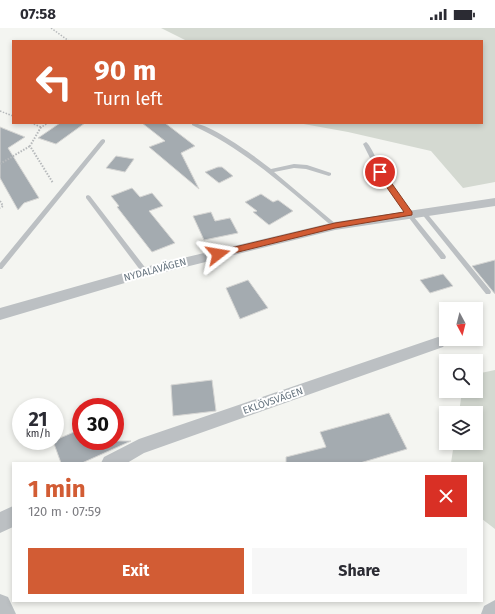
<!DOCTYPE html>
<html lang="en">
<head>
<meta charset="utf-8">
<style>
  :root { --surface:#fff; --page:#f7f7f7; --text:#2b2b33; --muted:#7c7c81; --accent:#d25c34 }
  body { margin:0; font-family:"Fira Sans",sans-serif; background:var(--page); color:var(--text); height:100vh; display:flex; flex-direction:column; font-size:15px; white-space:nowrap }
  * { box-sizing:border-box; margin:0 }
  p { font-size:13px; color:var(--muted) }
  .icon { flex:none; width:22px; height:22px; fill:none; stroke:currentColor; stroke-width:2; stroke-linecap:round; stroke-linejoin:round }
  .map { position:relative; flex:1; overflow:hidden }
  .side { position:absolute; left:12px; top:434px; width:471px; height:140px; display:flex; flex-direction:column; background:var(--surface); border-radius:0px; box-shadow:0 2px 6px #0003 }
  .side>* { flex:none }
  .banner { position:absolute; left:12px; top:12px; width:471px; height:84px; border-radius:0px; box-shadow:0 2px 6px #0003; background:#d25c34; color:#fff; overflow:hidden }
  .needle { width:26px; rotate:173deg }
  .controls { position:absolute; left:439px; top:274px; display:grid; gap:8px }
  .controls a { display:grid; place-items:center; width:44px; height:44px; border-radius:0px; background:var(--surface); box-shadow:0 2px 6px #0003; font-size:20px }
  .speed { position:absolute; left:12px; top:370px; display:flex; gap:8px; font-size:20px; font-weight:700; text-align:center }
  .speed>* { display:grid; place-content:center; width:52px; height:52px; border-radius:50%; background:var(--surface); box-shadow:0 2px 6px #0003; line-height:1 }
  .speed small { font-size:10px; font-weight:400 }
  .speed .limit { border:6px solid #d22; background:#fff; color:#111 }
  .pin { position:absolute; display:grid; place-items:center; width:34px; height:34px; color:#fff; margin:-17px; border:2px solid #fff; border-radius:50%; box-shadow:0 1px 4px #0007 }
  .me { position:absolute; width:44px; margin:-22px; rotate:76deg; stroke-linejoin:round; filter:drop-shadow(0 0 3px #0008) }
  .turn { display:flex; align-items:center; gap:14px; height:84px; padding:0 16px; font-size:18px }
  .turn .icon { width:52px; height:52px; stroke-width:2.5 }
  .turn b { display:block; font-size:28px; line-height:34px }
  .round { display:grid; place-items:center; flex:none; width:42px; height:42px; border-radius:0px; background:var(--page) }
  .headline { display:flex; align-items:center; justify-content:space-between; height:68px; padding:0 16px }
  h1 { font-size:24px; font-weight:700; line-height:30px; color:var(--accent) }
  .primary-button { display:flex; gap:8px; margin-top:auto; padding:8px 16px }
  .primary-button a { flex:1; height:46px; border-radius:0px; background:var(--accent); color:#fff; font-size:16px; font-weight:700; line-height:46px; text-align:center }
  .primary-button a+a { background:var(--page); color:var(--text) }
  .status { display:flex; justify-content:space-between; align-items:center; height:28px; padding:0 20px; background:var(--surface); direction:ltr }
  .status svg { height:11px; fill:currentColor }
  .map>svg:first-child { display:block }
  .green { fill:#d4d9d1 }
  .building { fill:#a4abb0; stroke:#d6d6d4 }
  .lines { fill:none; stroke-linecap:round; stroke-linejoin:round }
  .path-far1 { stroke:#b6b9bb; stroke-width:1.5; stroke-dasharray:1.5 1.5; stroke-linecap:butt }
  .path { stroke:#b6b9bb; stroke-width:2; stroke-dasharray:1.5 1.5; stroke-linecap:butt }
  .service { fill:#bcc0c3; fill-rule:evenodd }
  .minor { fill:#bcc0c3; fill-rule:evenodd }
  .route { fill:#d25c34; stroke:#883c22 }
  .labels { text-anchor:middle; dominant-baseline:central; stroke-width:4; stroke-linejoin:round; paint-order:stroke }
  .street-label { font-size:10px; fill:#66747f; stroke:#fff }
</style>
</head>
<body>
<div class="status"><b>07:58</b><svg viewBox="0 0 49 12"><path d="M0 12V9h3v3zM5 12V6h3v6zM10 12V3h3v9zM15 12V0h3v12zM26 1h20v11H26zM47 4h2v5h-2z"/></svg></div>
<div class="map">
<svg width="495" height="586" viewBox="0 0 495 586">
  <rect width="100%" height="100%" fill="#f4f5f1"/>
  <!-- green -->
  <path class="green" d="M161,0H495V154L463,160L431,123L348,104L298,95H482V13H187Z
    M495,342V501L482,491V435H451L454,415H476V385H459L462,363H476V346Z"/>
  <!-- building -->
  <path class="building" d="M60,95H85L56,116L38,110Z
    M142,95H165L195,118L181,125L199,161L149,119L165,113Z
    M0,99L25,109L8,120L39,170L24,175L18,182L0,150Z
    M116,128L134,131L125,144L106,140Z
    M218,139H222L233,148L219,155L205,144Z
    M132,160L140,169L152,165L163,178L149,183L175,215L152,224L117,179L119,178L111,168Z
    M261,166L273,174L278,172L293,183L269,197L253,184L257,183L245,174Z
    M211,184L215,193L230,190L238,205L204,212L193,188Z
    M495,232V266L472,238Z
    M443,246L453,258L430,265L420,252Z
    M248,252L268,280L240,291L226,260Z
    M212,352L216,383L173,388L171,357Z
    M389,385L407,421L360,435H286V429L326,419L320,404Z
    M81,401V413H131L82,435H61L53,413Z"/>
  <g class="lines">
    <!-- path-far1 -->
    <path class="path-far1" d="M51,0L69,13
      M0,83L13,88
      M31,95L41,99
      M40,100L48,95"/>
    <!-- path -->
    <path class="path" d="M41,99L30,118L53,155
      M0,136L30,118
      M0,173L3,178L0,180"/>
    <!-- service -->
    <path class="service" d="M192,95C210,95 256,129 271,141L294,136L307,137L331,145V147L329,148L306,141L294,140L274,144L337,197L338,198L337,199H333C288,161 246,122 192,97Z
      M103,111L105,112V114L2,241H0V235L101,112Z
      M366,114C371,117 380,140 384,146C401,175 424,201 445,227L446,229L445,231H441C412,194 383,159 363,116Z
      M88,167L90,168L147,242L148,244L147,246H143L86,170V168Z
      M423,182L425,183L490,262L491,264L490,266H486L421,185V183Z"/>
    <!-- minor -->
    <path class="minor" d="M495,170V178L335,202L145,249L0,292V280L145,239L335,194Z
      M438,309L443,311L446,315L443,319L144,425L127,435H101L104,429L139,411Z
      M13,478V499L0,505V484Z
      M0,566L8,569L16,586H0Z
      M495,572V586H481L484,578Z"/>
  </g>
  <!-- route -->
  <path class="route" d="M380,142L383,143L412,184V187L335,200L218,229L214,226L218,223L335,195L404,184L376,144Z"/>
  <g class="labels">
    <!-- street labels -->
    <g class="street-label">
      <text transform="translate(155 242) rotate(-15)">NYDALAVÄGEN</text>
      <text transform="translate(273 373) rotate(-19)">EKLÖVSVÄGEN</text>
    </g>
  </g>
</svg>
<div class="controls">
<a><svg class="needle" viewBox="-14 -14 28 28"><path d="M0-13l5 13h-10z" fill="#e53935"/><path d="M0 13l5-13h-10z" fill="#7c7c81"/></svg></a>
<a><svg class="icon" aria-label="search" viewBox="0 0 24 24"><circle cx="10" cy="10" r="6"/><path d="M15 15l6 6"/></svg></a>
<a><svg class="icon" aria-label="layers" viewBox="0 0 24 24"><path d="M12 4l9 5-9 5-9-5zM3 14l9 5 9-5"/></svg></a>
</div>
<div class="speed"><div>21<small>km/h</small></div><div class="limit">30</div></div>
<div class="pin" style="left:380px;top:144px;background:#d93025"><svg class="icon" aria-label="arrive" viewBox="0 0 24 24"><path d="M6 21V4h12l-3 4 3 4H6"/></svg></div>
<svg class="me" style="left:218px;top:226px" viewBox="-20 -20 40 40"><path d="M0-17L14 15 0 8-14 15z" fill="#d25c34" stroke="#fff" stroke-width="4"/></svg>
<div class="banner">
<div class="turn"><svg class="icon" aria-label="left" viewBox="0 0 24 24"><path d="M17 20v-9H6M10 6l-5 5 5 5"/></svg><div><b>90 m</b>Turn left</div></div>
</div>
<section class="side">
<div class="headline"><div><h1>1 min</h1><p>120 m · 07:59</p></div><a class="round" style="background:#d93025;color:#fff"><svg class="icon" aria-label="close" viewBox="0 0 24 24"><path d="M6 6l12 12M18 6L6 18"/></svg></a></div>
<div class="primary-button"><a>Exit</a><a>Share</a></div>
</section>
</div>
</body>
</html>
